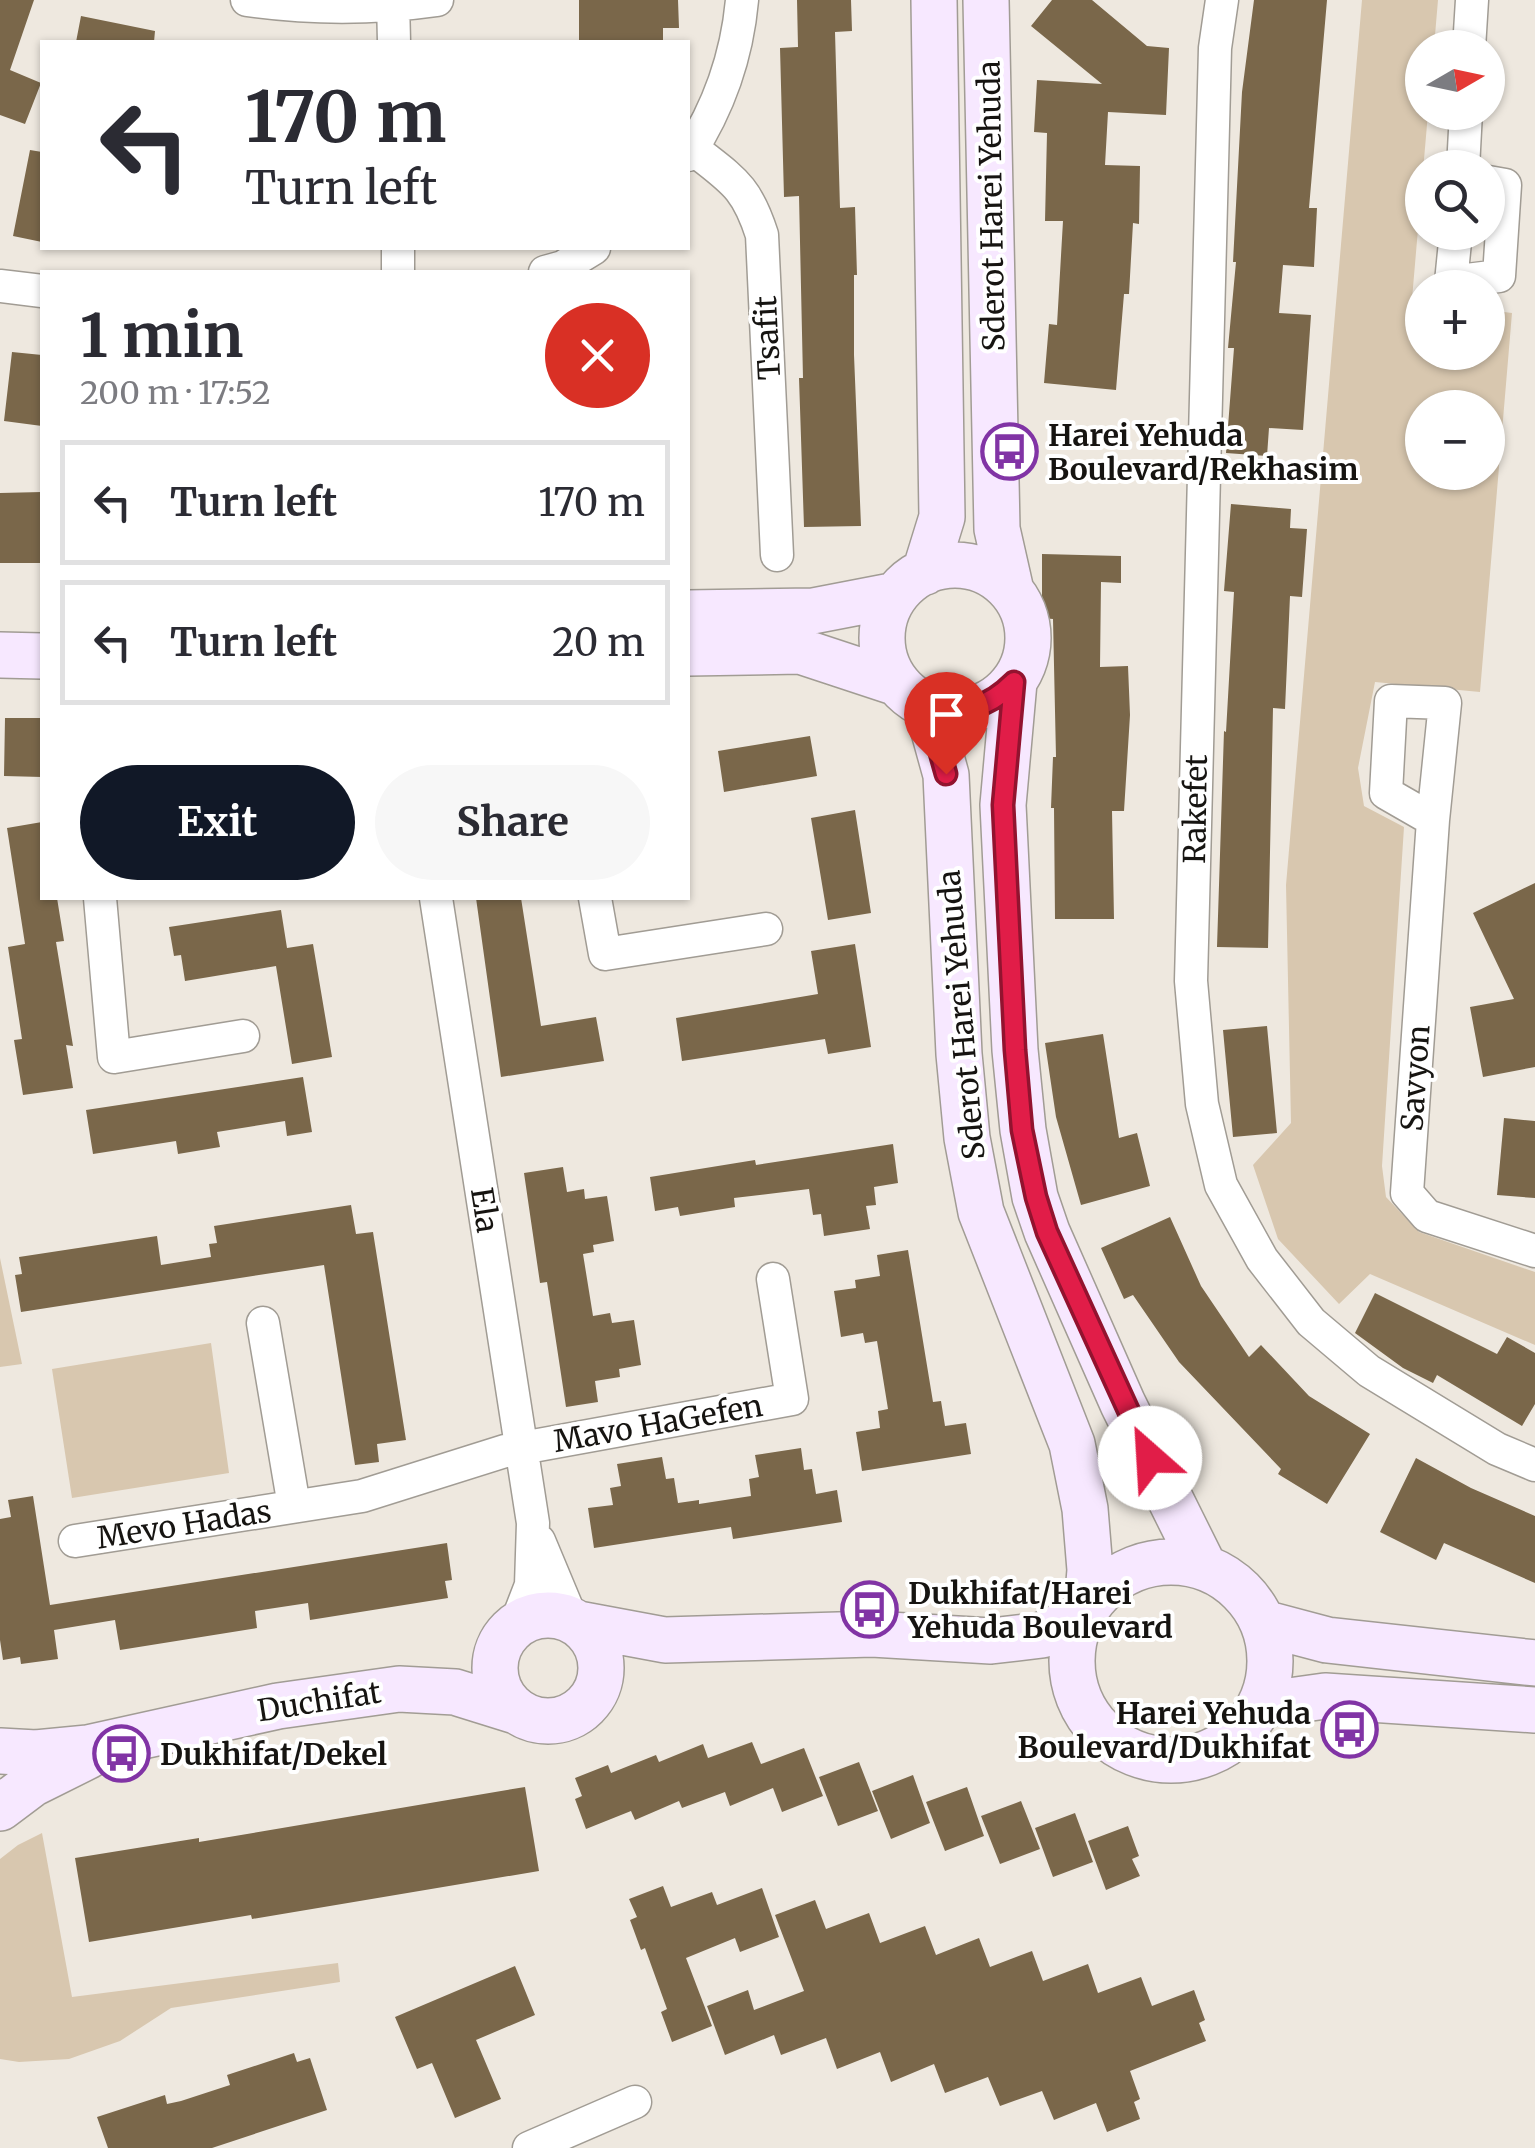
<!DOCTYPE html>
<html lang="en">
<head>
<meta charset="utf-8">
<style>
  :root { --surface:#fff; --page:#f7f7f7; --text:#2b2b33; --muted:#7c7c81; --line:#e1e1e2; --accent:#111827 }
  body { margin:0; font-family:Merriweather,serif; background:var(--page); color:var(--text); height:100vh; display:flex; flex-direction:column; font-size:38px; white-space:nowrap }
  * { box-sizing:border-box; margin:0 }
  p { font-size:32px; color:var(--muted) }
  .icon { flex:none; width:55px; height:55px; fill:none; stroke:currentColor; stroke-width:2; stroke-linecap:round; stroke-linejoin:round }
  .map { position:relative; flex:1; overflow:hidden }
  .drawer { position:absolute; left:40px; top:270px; width:650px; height:630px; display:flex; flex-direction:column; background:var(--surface); border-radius:0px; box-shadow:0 2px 8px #0004 }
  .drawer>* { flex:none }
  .top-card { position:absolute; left:40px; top:40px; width:650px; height:210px; border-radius:0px; box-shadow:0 2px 8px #0004; background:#fff; color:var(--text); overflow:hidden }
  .needle { width:65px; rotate:81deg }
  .controls { position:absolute; left:1405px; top:30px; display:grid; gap:20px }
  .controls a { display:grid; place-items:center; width:100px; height:100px; border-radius:50%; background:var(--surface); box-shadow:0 2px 8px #0004; font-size:50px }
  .pin { position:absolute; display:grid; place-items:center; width:85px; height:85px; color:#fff; margin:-102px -42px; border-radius:50% 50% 50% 0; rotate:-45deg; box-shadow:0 0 10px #0007 }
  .pin .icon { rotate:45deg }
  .me { position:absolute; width:110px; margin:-55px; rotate:334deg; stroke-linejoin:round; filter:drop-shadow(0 0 8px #0008) }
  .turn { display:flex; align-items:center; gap:35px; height:210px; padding:0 40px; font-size:45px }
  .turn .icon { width:130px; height:130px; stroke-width:2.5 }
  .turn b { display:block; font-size:70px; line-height:85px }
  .round { display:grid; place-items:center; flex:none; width:105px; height:105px; border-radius:52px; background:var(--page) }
  .head { display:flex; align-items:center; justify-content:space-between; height:170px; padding:0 40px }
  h1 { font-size:60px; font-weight:700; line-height:75px }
  .button { display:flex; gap:20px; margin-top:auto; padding:20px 40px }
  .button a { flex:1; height:115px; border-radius:60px; background:var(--accent); color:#fff; font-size:40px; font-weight:700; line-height:115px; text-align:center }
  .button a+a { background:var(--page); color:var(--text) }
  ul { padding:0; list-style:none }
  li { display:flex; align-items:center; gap:30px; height:125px; margin:0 20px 15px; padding:0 20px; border:5px solid var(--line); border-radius:0px }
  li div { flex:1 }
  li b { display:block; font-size:38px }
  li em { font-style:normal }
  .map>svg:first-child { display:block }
  .green { fill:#d8c7af; fill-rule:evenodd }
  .building { fill:#7a674a }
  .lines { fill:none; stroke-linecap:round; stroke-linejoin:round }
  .street-casing { stroke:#a19c94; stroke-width:35 }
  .secondary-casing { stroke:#a19c94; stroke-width:48 }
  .street { stroke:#fff; stroke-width:32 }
  .secondary { stroke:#f7e8ff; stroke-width:45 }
  .route-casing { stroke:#92132f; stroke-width:25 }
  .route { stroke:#e11d48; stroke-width:18 }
  .labels { text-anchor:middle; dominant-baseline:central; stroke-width:8; stroke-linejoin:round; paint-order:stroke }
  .street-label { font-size:30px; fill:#161411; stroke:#fff }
  .poi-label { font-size:30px; font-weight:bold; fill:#161411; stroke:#fff; text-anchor:start }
</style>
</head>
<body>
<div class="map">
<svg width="1535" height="2148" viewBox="0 0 1535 2148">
  <rect width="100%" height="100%" fill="#eee8df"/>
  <!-- green -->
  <path class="green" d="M1362,0H1438L1434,47L1422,48V112L1428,113L1412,299L1422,301V352H1488V310L1512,313L1480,692L1375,682L1358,768L1364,806L1404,827L1382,1166L1386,1197L1419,1232L1535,1272V1345L1370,1274L1339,1304L1278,1239L1253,1165L1291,1123L1286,885ZM1422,408H1488V472H1422Z
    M0,1258L22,1364L0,1367Z
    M211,1343L229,1473L72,1498L52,1369Z
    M42,1833L72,1997L338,1963L340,1982L171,2008L120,2041L69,2059L19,2062L0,2059V1859L18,1845Z"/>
  <!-- building -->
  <path class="building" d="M0,0H34L10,70L41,83L25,124L0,115Z
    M579,0H678L679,28H663V42H579Z
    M797,0H851L852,31L835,32L840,208L855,207L857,275H854V355L861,526L804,527L799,378H803L799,196L784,197L780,48L798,47Z
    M1052,0H1092L1147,46L1169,48L1166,115L1108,112L1105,165L1140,166L1139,224L1133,223L1129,294H1124L1116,390L1044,383L1049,324L1057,325L1063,221H1045L1047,133L1034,132L1037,80L1102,84L1031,26Z
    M1254,0H1327L1309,208H1317L1314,267L1283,265L1279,313L1311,315L1303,430L1269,428L1267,456L1226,453L1234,348H1228L1236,262H1233L1242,92Z
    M81,16L155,31L154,42H76Z
    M30,150L42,152V242L13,236Z
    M12,352L42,355V426L4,421Z
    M42,492V563H0V493Z
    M1231,504L1291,509L1290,528L1307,529L1302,597L1290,596L1285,709L1273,708L1268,948L1217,947L1224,731L1226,732L1234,592L1224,591Z
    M1042,554L1121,556V583L1101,582L1100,667L1128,666L1130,715L1124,811H1112L1114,919H1055L1054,808H1051L1053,757H1056L1053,619L1042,618Z
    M5,718H42V777L4,776Z
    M810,736L817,776L724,792L718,751Z
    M855,810L871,913L828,920L811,818Z
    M42,822V898H57L64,941L56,942L73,1046L66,1045L73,1088L23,1095L14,1040L22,1039L8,947L25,944L7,828Z
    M1535,883V1067L1483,1077L1470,1007L1514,999L1473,913Z
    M476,898H521L541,1026L596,1017L604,1061L501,1077Z
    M281,910L287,948L313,944L332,1057L292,1064L276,966L185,981L181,955L174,956L169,927Z
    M855,944L871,1047L828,1054L825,1039L682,1061L676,1018L818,994L811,951Z
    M1267,1026L1277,1133L1233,1137L1223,1030Z
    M1103,1034L1119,1138L1137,1133L1150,1186L1081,1205L1056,1117L1045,1043Z
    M303,1077L312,1132L287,1136L285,1121L217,1132L220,1147L178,1154L176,1141L93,1154L86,1110Z
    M1504,1118L1535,1121V1198L1497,1195Z
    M893,1144L898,1183L874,1187L876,1205L866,1206L870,1229L824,1236L821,1214L813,1215L809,1189L734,1198L735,1207L680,1216L678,1207L655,1211L650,1177L755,1160L756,1165Z
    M563,1167L567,1192L584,1189L585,1199L607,1196L614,1241L593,1245L594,1252L583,1254L593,1316L610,1313L612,1323L634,1320L641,1365L619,1369L620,1377L595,1381L598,1402L566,1407L547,1282L540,1283L524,1173Z
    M351,1205L356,1234L373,1232L406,1440L377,1444L379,1462L355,1465L324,1265L21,1312L15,1275L22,1274L19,1257L157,1236L161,1265L211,1257L209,1244L217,1243L214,1226Z
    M1170,1217L1201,1286L1249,1357L1261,1345L1309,1396L1370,1434L1327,1504L1278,1474L1281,1469L1179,1362L1133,1295L1124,1299L1101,1248Z
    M908,1250L933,1402L941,1401L945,1426L966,1423L971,1454L862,1471L856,1432L880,1428L878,1411L888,1409L877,1341L865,1343L863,1333L841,1337L834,1291L856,1288L855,1280L880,1276L877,1255Z
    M1375,1293L1497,1354L1507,1337L1535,1353V1404L1522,1426L1437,1375L1433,1383L1403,1368L1355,1333Z
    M801,1448L804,1470L812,1469L816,1494L837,1490L842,1522L733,1539L731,1527L594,1548L588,1508L613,1505L610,1488L621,1486L617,1464L662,1457L666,1479L674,1478L678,1503L699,1500V1504L751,1496L749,1479L759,1477L755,1455Z
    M1416,1458L1471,1488L1535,1516V1583L1444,1543L1436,1560L1380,1532Z
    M33,1496L50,1605L447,1543L452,1580L445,1581L448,1598L310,1620L308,1603L255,1611L257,1628L120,1650L115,1620L54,1630L58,1659L21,1664L20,1657L3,1660L0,1640V1519L11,1517L8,1500Z
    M752,1742L761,1764L804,1748L823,1796L782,1812L773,1788L730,1806L725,1792L682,1808L679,1801L635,1820L631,1811L586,1829L575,1799L582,1796L575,1778L608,1765L611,1773L656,1755L659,1762L703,1744L708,1758Z
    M859,1762L878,1811L838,1826L819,1777Z
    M913,1775L930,1823L891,1839L872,1791Z
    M525,1787L539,1871L252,1919L251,1915L89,1942L75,1858L199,1838V1842Z
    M967,1787L984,1836L945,1851L926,1802Z
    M1021,1801L1040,1849L1000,1864L981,1816Z
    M1075,1813L1093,1862L1053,1877L1035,1828Z
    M1128,1826L1139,1856L1132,1859L1140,1876L1106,1890L1088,1841Z
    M663,1886L671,1907L712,1892L717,1905L762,1888L779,1937L740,1952L735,1938L686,1958L712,2026L672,2042L661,2012L667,2009L645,1948L641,1950L630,1920L637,1917L629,1899Z
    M815,1900L826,1929L869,1913L880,1943L925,1926L936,1955L979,1938L990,1967L1032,1951L1043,1981L1088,1964L1098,1993L1141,1977L1152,2006L1194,1990L1205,2020L1199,2023L1206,2041L1130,2071L1140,2099L1134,2102L1140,2119L1107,2132L1096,2103L1054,2120L1042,2091L1000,2106L988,2077L945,2093L934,2064L891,2082L880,2052L837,2069L826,2038L781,2055L774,2035L725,2055L707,2006L748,1990L754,2010L804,1991L775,1915Z
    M515,1966L535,2015L476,2040L501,2099L455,2118L432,2063L417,2069L395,2017Z
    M294,2053L297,2062L310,2058L327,2110L212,2148H108L97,2117L165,2095L167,2104L181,2101L230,2085L227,2075Z"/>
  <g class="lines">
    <defs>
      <path id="street" d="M247,0C310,9 374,9 437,0
        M393,0L394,42
        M1222,0L1215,48L1191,981L1202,1104L1221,1185L1262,1259L1311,1322L1369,1371L1497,1449L1535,1465
        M1469,48L1472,0
        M692,148C732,180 746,185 762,235L777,555
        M688,155C718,109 737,56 742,0
        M1463,168L1466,112
        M1456,232L1451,282L1499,276L1505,185L1488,182
        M398,248V272
        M545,272L563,267L594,248
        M0,286L42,291
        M1433,820L1386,793L1391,701L1445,703L1433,820L1407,1193L1427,1216L1535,1251
        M100,898L114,1057L243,1036
        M436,898L533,1523L531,1585L516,1624
        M595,898L605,954L766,929
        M263,1323L294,1506
        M75,1541L362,1496L505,1451L792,1399L773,1279
        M539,1541L572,1620
        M529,2148L635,2102"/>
      <path id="secondary" d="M986,0L997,529L1011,591
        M882 638a73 73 0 1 1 146 0a73 73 0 1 1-146 0Z
        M925,572L942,517L934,0
        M688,613L813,611L896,595
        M688,653L800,651L897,683
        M0,655L42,656
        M1014,682L1003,805L1015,1050L1023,1130L1035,1197L1047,1232L1123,1404L1204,1567
        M927,706L946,775L959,1054L967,1138L981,1212L1072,1444L1085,1509L1090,1570L1087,1606
        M1072 1661a99 99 0 1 1 198 0a99 99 0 1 1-198 0Z
        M495 1668a53 53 0 1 1 106 0a53 53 0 1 1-106 0Z
        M1263,1623L1327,1640L1535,1663
        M579,1624L665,1640L872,1634L991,1641L1042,1635L1082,1616
        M1261,1705L1325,1696L1535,1710
        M0,1751L36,1753L88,1748L278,1706L399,1689L455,1692L516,1711
        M0,1808L32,1784L88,1756"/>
    </defs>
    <!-- street casing -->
    <use href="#street" class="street-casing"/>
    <!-- secondary casing -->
    <use href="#secondary" class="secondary-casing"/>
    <!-- street -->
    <use href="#street" class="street"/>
    <!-- secondary -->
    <use href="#secondary" class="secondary"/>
  </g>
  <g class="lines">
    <defs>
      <path id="route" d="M946,774L927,706C963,715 988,708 1014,682L1003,805L1015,1050L1022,1130L1036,1197L1047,1232L1150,1458"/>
    </defs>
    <!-- route casing -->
    <use href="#route" class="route-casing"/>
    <!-- route -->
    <use href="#route" class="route"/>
  </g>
  <!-- icons -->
  <defs>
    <symbol id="bus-ring" viewBox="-11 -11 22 22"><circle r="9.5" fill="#fff" stroke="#8134a5" stroke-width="1.5"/><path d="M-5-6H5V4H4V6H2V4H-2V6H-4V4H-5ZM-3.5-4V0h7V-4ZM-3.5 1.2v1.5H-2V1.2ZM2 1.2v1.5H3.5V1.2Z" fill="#8134a5"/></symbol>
  </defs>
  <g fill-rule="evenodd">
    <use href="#bus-ring" x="978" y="420" width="63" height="63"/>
    <use href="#bus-ring" x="838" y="1578" width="63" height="63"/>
    <use href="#bus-ring" x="1318" y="1698" width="63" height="63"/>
    <use href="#bus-ring" x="90" y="1722" width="63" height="63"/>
  </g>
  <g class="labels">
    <!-- street labels -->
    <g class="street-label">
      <text transform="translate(991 206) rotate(-91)">Sderot Harei Yehuda</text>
      <text transform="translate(767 338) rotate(-93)">Tsafit</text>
      <text transform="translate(1195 809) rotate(-89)">Rakefet</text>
      <text transform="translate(961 1015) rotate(-95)">Sderot Harei Yehuda</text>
      <text transform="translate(1415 1078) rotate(-86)">Savyon</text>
      <text transform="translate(485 1210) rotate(81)">Ela</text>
      <text transform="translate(658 1423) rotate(-10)">Mavo HaGefen</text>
      <text transform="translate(184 1524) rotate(-9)">Mevo Hadas</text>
      <text transform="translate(319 1701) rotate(-9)">Duchifat</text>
    </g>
    <!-- poi labels -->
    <g class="poi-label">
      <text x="1048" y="435">Harei Yehuda<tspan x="1048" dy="34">Boulevard/Rekhasim</tspan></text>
      <text x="908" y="1593">Dukhifat/Harei<tspan x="908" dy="34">Yehuda Boulevard</tspan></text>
      <text x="1311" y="1713" text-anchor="end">Harei Yehuda<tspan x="1311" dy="34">Boulevard/Dukhifat</tspan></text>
      <text x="160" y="1754">Dukhifat/Dekel</text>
    </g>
  </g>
</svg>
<div class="controls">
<a><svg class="needle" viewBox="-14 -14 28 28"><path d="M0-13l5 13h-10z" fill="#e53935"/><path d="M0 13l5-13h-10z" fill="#7c7c81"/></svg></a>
<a><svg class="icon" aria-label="search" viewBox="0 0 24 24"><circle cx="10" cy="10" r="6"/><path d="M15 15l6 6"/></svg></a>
<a>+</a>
<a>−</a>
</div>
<div class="pin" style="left:946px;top:774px;background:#d93025"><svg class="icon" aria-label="arrive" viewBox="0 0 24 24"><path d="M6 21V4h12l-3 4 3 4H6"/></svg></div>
<svg class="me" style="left:1150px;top:1458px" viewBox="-20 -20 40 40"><circle r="19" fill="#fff"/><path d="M0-13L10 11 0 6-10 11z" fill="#e11d48"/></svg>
<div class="top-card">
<div class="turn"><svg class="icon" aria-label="left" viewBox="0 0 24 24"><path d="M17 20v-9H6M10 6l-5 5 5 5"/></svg><div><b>170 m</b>Turn left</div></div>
</div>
<section class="drawer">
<div class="head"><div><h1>1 min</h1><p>200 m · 17:52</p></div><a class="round" style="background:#d93025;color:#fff"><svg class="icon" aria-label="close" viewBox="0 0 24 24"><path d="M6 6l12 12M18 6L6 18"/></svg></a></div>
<ul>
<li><svg class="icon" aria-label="left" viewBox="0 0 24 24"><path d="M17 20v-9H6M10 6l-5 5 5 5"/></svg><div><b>Turn left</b></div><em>170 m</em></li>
<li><svg class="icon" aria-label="left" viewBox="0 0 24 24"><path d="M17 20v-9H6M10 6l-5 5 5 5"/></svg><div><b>Turn left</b></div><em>20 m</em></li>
</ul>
<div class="button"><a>Exit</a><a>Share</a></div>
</section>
</div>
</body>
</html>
